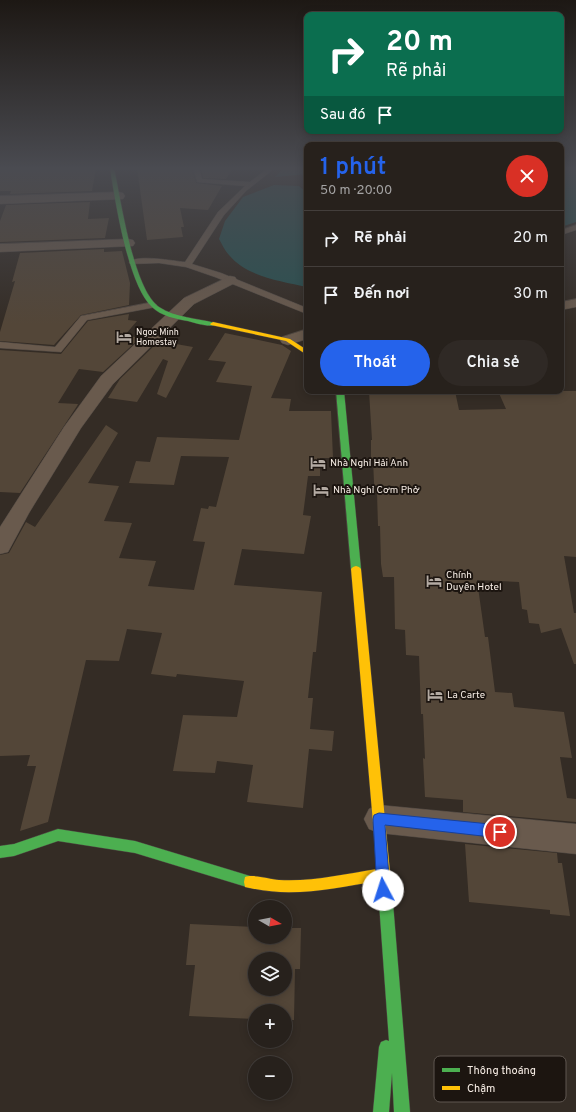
<!DOCTYPE html>
<html lang="vi">
<head>
<meta charset="utf-8">
<style>
  :root { --surface:#27211c; --page:#2f2925; --text:#f1f3f6; --muted:#a4a3a3; --line:#433e3b; --accent:#2563eb }
  body { margin:0; font-family:Overpass,sans-serif; background:var(--page); color:var(--text); height:100vh; display:flex; flex-direction:column; font-size:15px; white-space:nowrap }
  * { box-sizing:border-box; margin:0 }
  p { font-size:13px; color:var(--muted) }
  .icon { flex:none; width:22px; height:22px; fill:none; stroke:currentColor; stroke-width:2; stroke-linecap:round; stroke-linejoin:round }
  .map { position:relative; flex:1; overflow:hidden }
  .sheet { position:absolute; left:304px; top:142px; width:260px; height:252px; display:flex; flex-direction:column; background:var(--surface); border-radius:8px; box-shadow:0 2px 10px #0003,0 0 0 1px var(--line) }
  .sheet>* { flex:none }
  .banner { position:absolute; left:304px; top:12px; width:260px; height:122px; border-radius:8px; box-shadow:0 2px 10px #0003,0 0 0 1px var(--line); background:#0b6e4f; color:#fff; overflow:hidden }
  .needle { width:26px; rotate:99deg }
  .buttons { position:absolute; left:248px; top:900px; display:grid; gap:8px }
  .buttons a { display:grid; place-items:center; width:44px; height:44px; border-radius:50%; background:var(--surface); box-shadow:0 2px 10px #0003,0 0 0 1px var(--line); font-size:20px }
  .pin { position:absolute; display:grid; place-items:center; width:34px; height:34px; color:#fff; margin:-17px; border:2px solid #fff; border-radius:50%; box-shadow:0 1px 4px #0007 }
  .me { position:absolute; width:44px; margin:-22px; rotate:355deg; stroke-linejoin:round; filter:drop-shadow(0 0 3px #0008) }
  .turn { display:flex; align-items:center; gap:14px; height:84px; padding:0 16px; font-size:18px }
  .turn .icon { width:52px; height:52px; stroke-width:2.5 }
  .turn b { display:block; font-size:28px; line-height:34px }
  .then { display:flex; align-items:center; height:38px; padding:0 16px; background:#0003; gap:8px; font-size:15px }
  .round { display:grid; place-items:center; flex:none; width:42px; height:42px; border-radius:21px; background:var(--page) }
  .head { display:flex; align-items:center; justify-content:space-between; height:68px; padding:0 16px }
  h1 { font-size:24px; font-weight:600; line-height:30px; color:var(--accent) }
  .cta { display:flex; gap:8px; margin-top:auto; padding:8px 16px }
  .cta a { flex:1; height:46px; border-radius:24px; background:var(--accent); color:#fff; font-size:16px; font-weight:600; line-height:46px; text-align:center }
  .cta a+a { background:var(--page); color:var(--text) }
  ul { padding:0; list-style:none }
  li { display:flex; align-items:center; gap:12px; height:56px; padding:0 16px; border-top:1px solid var(--line) }
  li div { flex:1 }
  li b { display:block; font-size:15px }
  li em { font-style:normal }
  .map>svg:first-child { display:block }
  .water { fill:#2a5151 }
  .building { fill:#534638; fill-rule:evenodd }
  .lines { fill:none; stroke-linecap:round; stroke-linejoin:round }
  .lane-casing { stroke:#4e4742; stroke-width:1 }
  .street-casing { stroke:#4e4742; stroke-width:1 }
  .fast-casing { stroke:#4e4742; stroke-width:1 }
  .slow-casing { stroke:#4e4742; stroke-width:1 }
  .lane { fill:#695a4d; fill-rule:evenodd }
  .street { fill:#695a4d; fill-rule:evenodd }
  .fast { fill:#4caf50; fill-rule:evenodd }
  .slow { fill:#ffc107; fill-rule:evenodd }
  .route { fill:#2563eb; stroke:#184099 }
  .labels { text-anchor:middle; dominant-baseline:central; stroke-width:4; stroke-linejoin:round; paint-order:stroke }
  .far-poi-label { font-size:9px; fill:#f9efe7; stroke:#1c1510; text-anchor:start }
  .poi-label { font-size:10px; fill:#f9efe7; stroke:#1c1510; text-anchor:start }
  .key { fill:#1c1510; stroke:#5e5650; stroke-width:1 }
  .key-label { font-size:11px; fill:#f9efe7 }
</style>
</head>
<body>
<div class="map">
<svg width="576" height="1112" viewBox="0 0 576 1112">
  <rect width="100%" height="100%" fill="#342c25"/>
  <!-- water -->
  <path class="water" d="M284,168H307V174L275,177Z
    M561,168H576V222L561,227Z
    M274,185L299,186L307,193V287C281,281 247,277 229,255C225,251 222,244 219,239L225,221L243,197Z"/>
  <!-- building -->
  <path class="building" d="M0,168H96L92,191L10,194L11,191H0Z
    M137,168H192L196,183L222,186L208,210L180,208L184,227H181L183,237L147,240Z
    M201,168H233L226,179L203,178Z
    M90,202L88,219L109,218L105,238L0,242V221L6,205Z
    M104,249V252L122,251L130,283L129,305L81,315L54,345L0,341V332L15,281L12,282L20,253Z
    M129,314L128,320L137,321L125,335L140,338L103,372L79,369L58,403L78,404L77,406L20,493L0,492V350L61,354L88,321Z
    M225,333L282,345L291,351L271,398L291,399L289,411H331L333,458H320V476H308L303,515L311,516L304,554L242,549L234,585L322,592L316,652H313L308,698H313L310,729L334,731L332,751L309,749L303,808L247,802L253,765L217,761L215,773L173,771L183,715L237,717L244,681L177,674L176,677L151,674L162,633L127,629L119,661L86,660L48,822L20,831L36,766H27L30,755L0,756V555L9,553L26,522L35,527L106,425L118,433L88,483L119,486L104,521L132,523L119,558L156,561L148,586L194,590L205,542L193,541L201,508L208,509L209,506L216,507L229,457L181,456L174,485L129,483L136,461L150,462L157,437L239,440L252,386L216,382L226,362L208,360Z
    M159,341L193,347L166,398L157,394L168,361L163,359L137,402L108,398L120,379Z
    M369,391H455L459,410L506,409L498,391H576V557L564,556L574,613H576V664H574L561,628L541,633L539,624L529,623L527,610L522,609L519,582L477,580L485,637H488L495,692L512,693L514,707L564,712L572,758L560,757L567,798L576,799V822L463,812V800L425,797L423,758L425,759L423,714H421L419,656L406,655L405,630L395,629L394,577H383L381,564L380,526H378L377,493H375L374,482L373,460H371V440H372Z
    M465,844L557,853L558,863H562L570,916L550,914V910L469,902Z
    M190,924L255,927V937H285V928H301L300,969H295L294,1020H285V1011H255V1019L189,1016L195,965H186ZM255,959H285V989H255Z"/>
  <g class="lines">
    <defs>
      <path id="lane" d="M193,168H199L202,179L250,182L268,168H275L246,191L224,215L192,264L221,273L307,308V314L215,277L186,267L159,263L130,264L129,262C138,254 173,261 185,262L218,212L245,186L197,182Z
        M576,225V230L561,235V230Z
        M153,302L157,305L156,307L87,320L61,352L0,348V342L55,347L81,316Z"/>
      <path id="street" d="M119,192L123,193L125,196L123,199L0,204V196Z
        M128,239L133,240L135,243L133,246L0,252V244Z
        M230,276L235,277L237,280L235,283L194,304L113,384L81,428L29,513L8,552L0,554V527L64,427L101,376L184,298Z
        M576,299V307L561,310V302Z
        M307,329V339L288,345L282,343L280,340L282,337Z
        M379,805L576,824V854L379,833L369,829L364,819L369,809Z"/>
      <path id="fast" d="M110,168H114C121,199 133,289 159,307C176,318 197,318 215,323V325C207,327 196,323 188,321C176,319 161,316 152,307C128,285 115,200 110,168Z
        M336,391H344L361,569L359,571H353L351,569Z
        M58,829L135,841L250,876L255,877L256,882L255,887L250,888L135,853L58,841L14,856L0,858V846L14,844Z
        M386,896L391,898L393,903L410,1112H394L392,1073L389,1112H373L379,1047L381,1042L386,1040L389,1041L379,903L381,898Z"/>
      <path id="slow" d="M213,322L290,339L307,350V355L286,341L211,325L210,324Z
        M356,566L359,567L361,569L393,903L391,908L386,910L381,908L379,903L378,881C335,888 293,898 250,888L245,887L244,882L245,877C253,874 269,879 279,880C311,882 345,874 377,869L351,569L353,567Z"/>
    </defs>
    <!-- lane casing -->
    <use href="#lane" class="lane-casing"/>
    <!-- street casing -->
    <use href="#street" class="street-casing"/>
    <!-- fast casing -->
    <use href="#fast" class="fast-casing"/>
    <!-- slow casing -->
    <use href="#slow" class="slow-casing"/>
    <!-- lane -->
    <use href="#lane" class="lane"/>
    <!-- street -->
    <use href="#street" class="street"/>
    <!-- fast -->
    <use href="#fast" class="fast"/>
    <!-- slow -->
    <use href="#slow" class="slow"/>
  </g>
  <!-- sky -->
  <linearGradient id="sky" x2="0" y2="1"><stop stop-color="#1d1814"/><stop offset="0.52" stop-color="#4a4b51"/><stop offset="1" stop-color="#4a4b51" stop-opacity="0"/></linearGradient>
  <rect width="576" height="324" fill="url(#sky)"/>
  <!-- route -->
  <path class="route" d="M379,813L500,825L504,827L506,832L504,836L500,838L385,825L390,890L388,895L383,897L379,895L377,890L373,819L374,815Z"/>
  <!-- icons -->
  <defs>
    <symbol id="hotel-bare" viewBox="-9 -9 18 18"><path d="M-6-4.5h1.5V1H6V5H4.5V3h-9V5H-6ZM-4 0a1.8 1.8 0 1 1 3.6 0ZM.5 0V-2.5h3Q6-2.5 6 0Z" fill="#b4aba3" stroke="#1c1510" stroke-width="2.5" paint-order="stroke"/></symbol>
  </defs>
  <g fill-rule="evenodd">
    <use href="#hotel-bare" x="113" y="326" width="22" height="22"/>
    <use href="#hotel-bare" x="307" y="452" width="22" height="22"/>
    <use href="#hotel-bare" x="310" y="479" width="22" height="22"/>
    <use href="#hotel-bare" x="423" y="570" width="22" height="22"/>
    <use href="#hotel-bare" x="424" y="684" width="22" height="22"/>
  </g>
  <g class="labels">
    <!-- far-poi labels -->
    <g class="far-poi-label">
      <text x="136" y="332">Ngoc Minh<tspan x="136" dy="10">Homestay</tspan></text>
    </g>
    <!-- poi labels -->
    <g class="poi-label">
      <text x="330" y="463">Nhà Nghỉ Hải Anh</text>
      <text x="333" y="490">Nhà Nghỉ Cơm Phở</text>
      <text x="446" y="575">Chính<tspan x="446" dy="12">Duyên Hotel</tspan></text>
      <text x="447" y="695">La Carte</text>
    </g>
  </g>
  <!-- legend -->
  <rect x="434" y="1056" width="132" height="46" rx="6" class="key"/>
  <rect x="442" y="1068" width="18" height="4" fill="#4caf50"/>
  <rect x="442" y="1086" width="18" height="4" fill="#ffc107"/>
  <g class="key-label">
    <text x="467" y="1074">Thông thoáng</text>
    <text x="467" y="1092">Chậm</text>
  </g>
</svg>
<div class="buttons">
<a><svg class="needle" viewBox="-14 -14 28 28"><path d="M0-13l5 13h-10z" fill="#e53935"/><path d="M0 13l5-13h-10z" fill="#a4a3a3"/></svg></a>
<a><svg class="icon" aria-label="layers" viewBox="0 0 24 24"><path d="M12 4l9 5-9 5-9-5zM3 14l9 5 9-5"/></svg></a>
<a>+</a>
<a>−</a>
</div>
<div class="pin" style="left:500px;top:832px;background:#d93025"><svg class="icon" aria-label="arrive" viewBox="0 0 24 24"><path d="M6 21V4h12l-3 4 3 4H6"/></svg></div>
<svg class="me" style="left:383px;top:890px" viewBox="-20 -20 40 40"><circle r="19" fill="#fff"/><path d="M0-13L10 11 0 6-10 11z" fill="#2563eb"/></svg>
<div class="banner">
<div class="turn"><svg class="icon" aria-label="right" viewBox="0 0 24 24"><path d="M7 20v-9h11M14 6l5 5-5 5"/></svg><div><b>20 m</b>Rẽ phải</div></div>
<div class="then">Sau đó<svg class="icon" aria-label="arrive" viewBox="0 0 24 24"><path d="M6 21V4h12l-3 4 3 4H6"/></svg></div>
</div>
<section class="sheet">
<div class="head"><div><h1>1 phút</h1><p>50 m · 20:00</p></div><a class="round" style="background:#d93025;color:#fff"><svg class="icon" aria-label="close" viewBox="0 0 24 24"><path d="M6 6l12 12M18 6L6 18"/></svg></a></div>
<ul>
<li><svg class="icon" aria-label="right" viewBox="0 0 24 24"><path d="M7 20v-9h11M14 6l5 5-5 5"/></svg><div><b>Rẽ phải</b></div><em>20 m</em></li>
<li><svg class="icon" aria-label="arrive" viewBox="0 0 24 24"><path d="M6 21V4h12l-3 4 3 4H6"/></svg><div><b>Đến nơi</b></div><em>30 m</em></li>
</ul>
<div class="cta"><a>Thoát</a><a>Chia sẻ</a></div>
</section>
</div>
</body>
</html>
